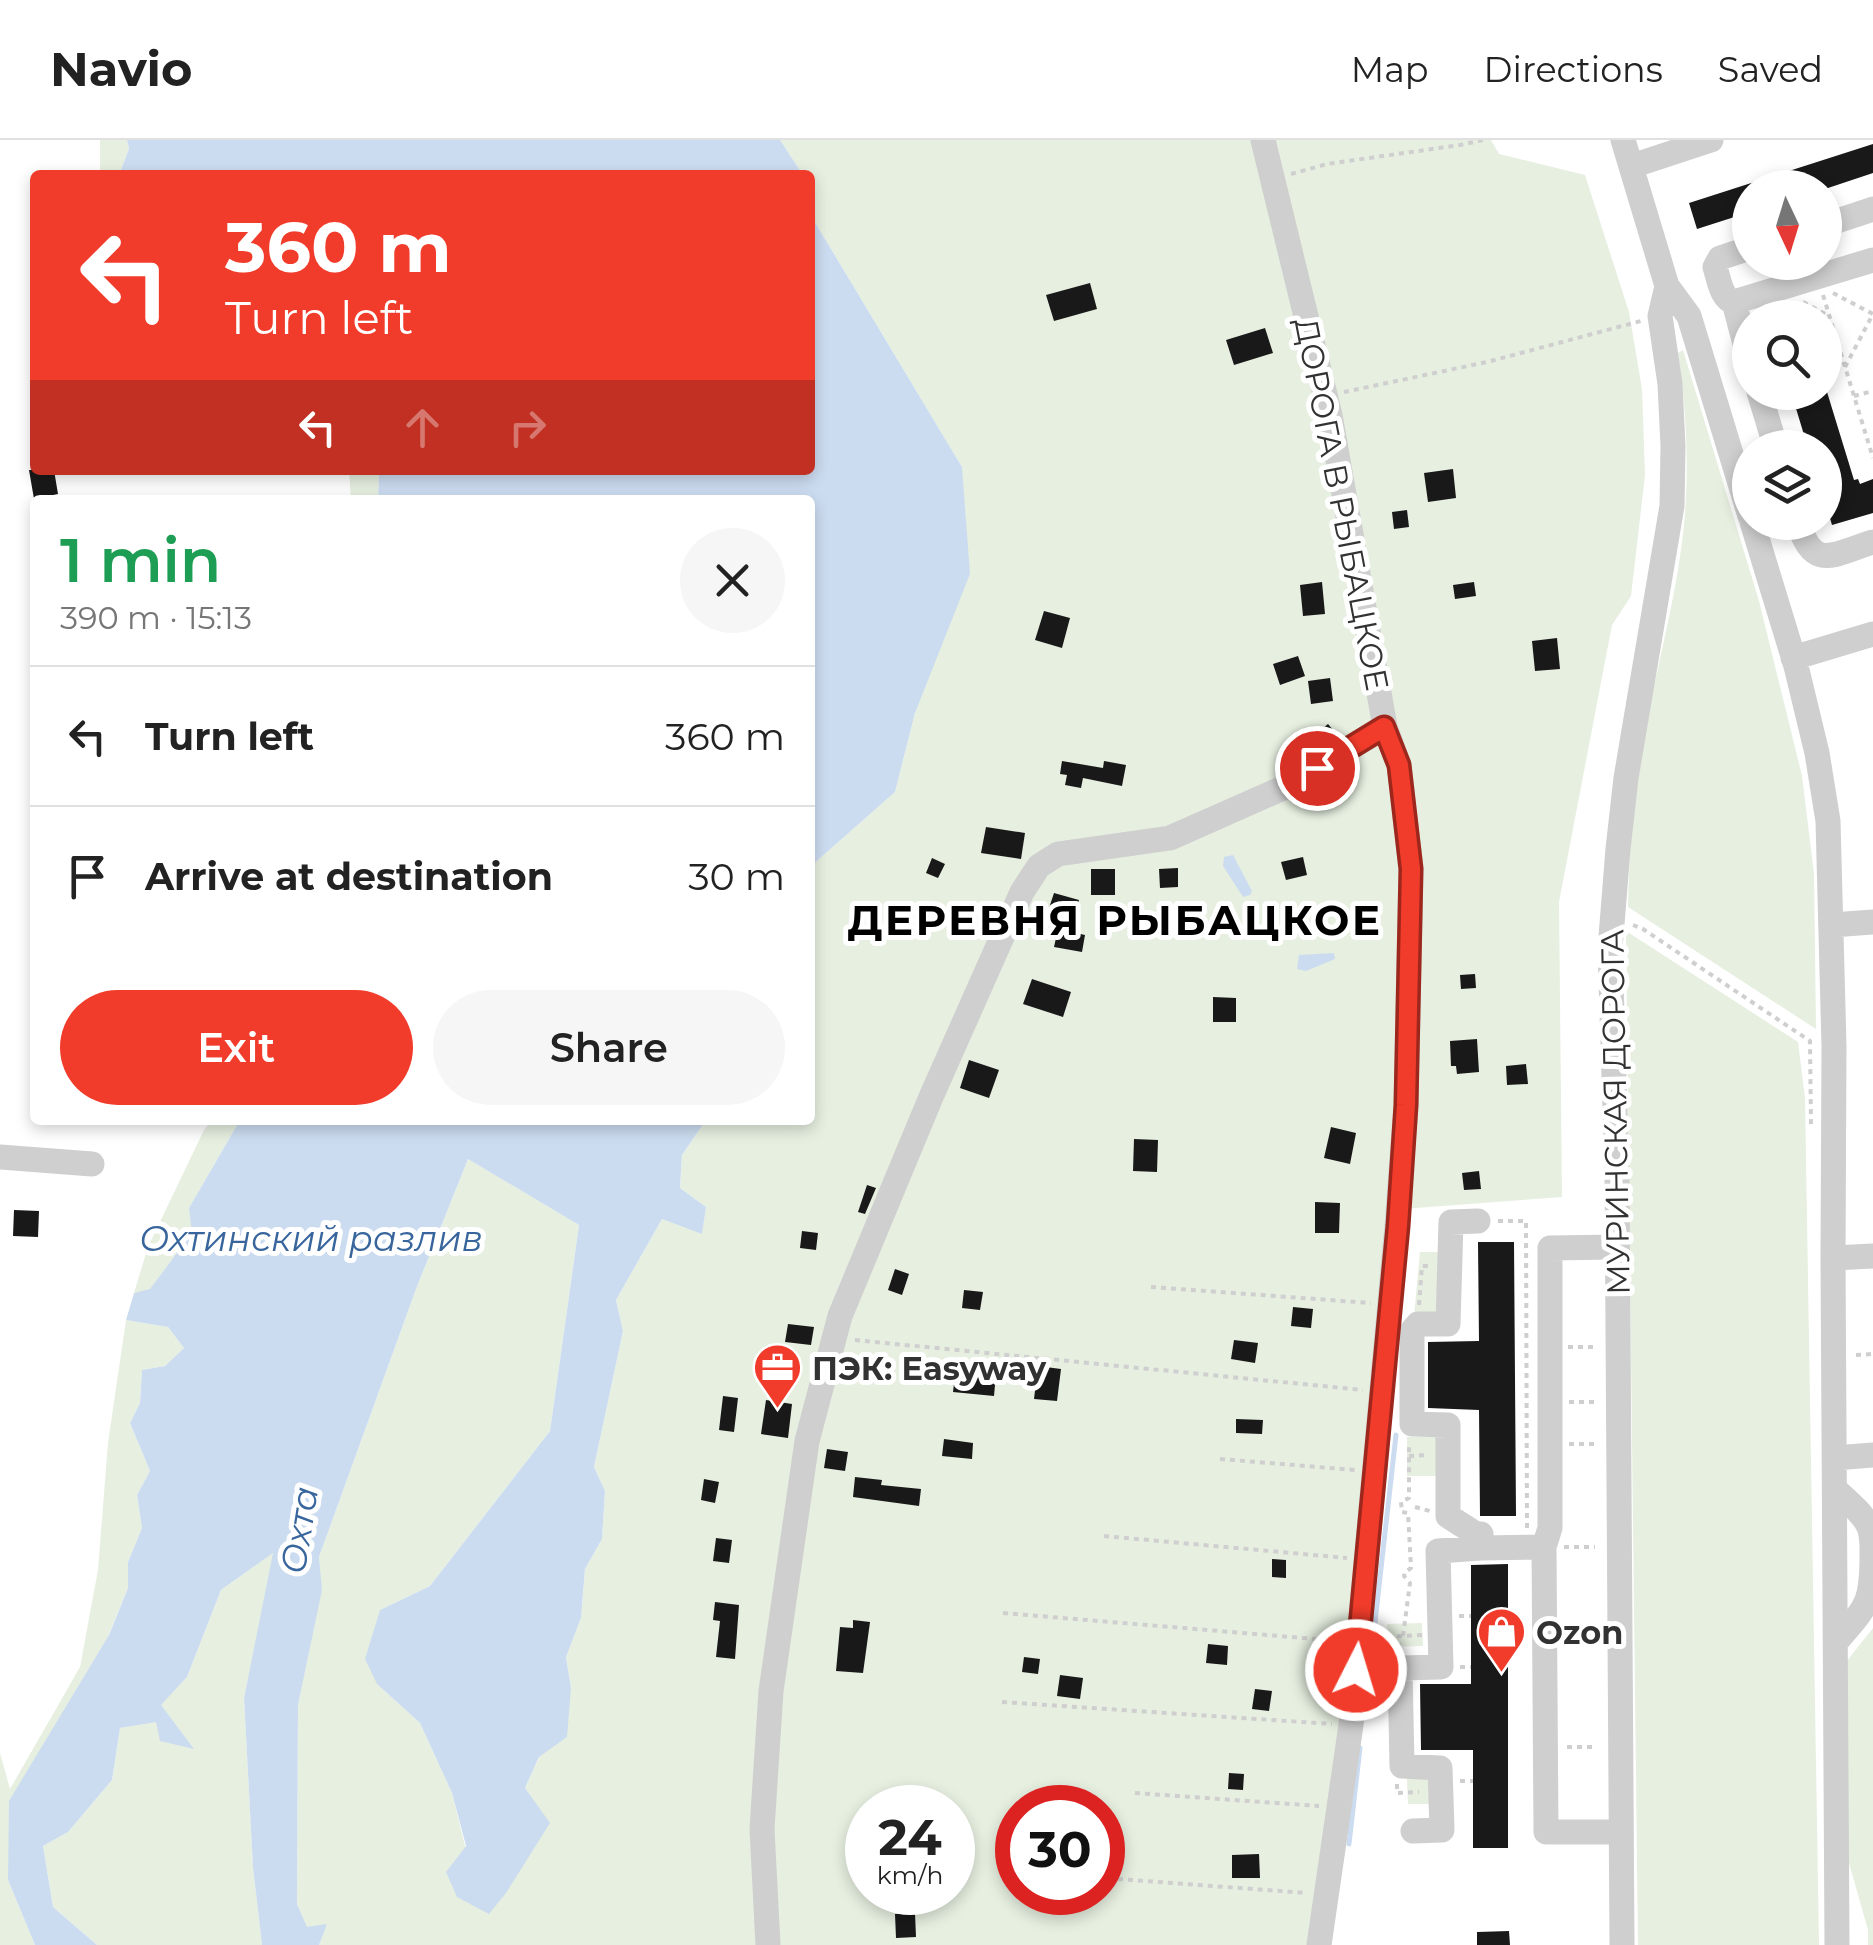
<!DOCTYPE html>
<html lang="en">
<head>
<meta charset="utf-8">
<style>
  :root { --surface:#fff; --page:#f6f6f6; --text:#222; --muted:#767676; --line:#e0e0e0; --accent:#f23c2b }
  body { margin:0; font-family:Montserrat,sans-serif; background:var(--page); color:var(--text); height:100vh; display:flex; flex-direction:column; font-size:38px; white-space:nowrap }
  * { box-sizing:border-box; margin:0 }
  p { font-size:32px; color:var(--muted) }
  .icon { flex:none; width:55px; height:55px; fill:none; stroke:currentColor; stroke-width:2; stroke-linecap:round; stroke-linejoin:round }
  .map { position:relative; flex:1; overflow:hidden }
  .sheet { position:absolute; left:30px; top:355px; width:785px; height:630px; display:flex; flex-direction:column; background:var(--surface); border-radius:10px; box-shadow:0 5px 15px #0003 }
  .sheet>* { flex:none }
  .hud { position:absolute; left:30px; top:30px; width:785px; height:305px; border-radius:10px; box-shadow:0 5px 15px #0003; background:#f23c2b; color:#fff; overflow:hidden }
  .needle { width:65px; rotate:176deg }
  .controls { position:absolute; left:1732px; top:30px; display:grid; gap:20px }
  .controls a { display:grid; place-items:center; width:110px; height:110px; border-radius:50%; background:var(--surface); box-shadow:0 5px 15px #0003; font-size:50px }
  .speed { position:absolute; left:845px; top:1645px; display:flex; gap:20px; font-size:50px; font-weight:700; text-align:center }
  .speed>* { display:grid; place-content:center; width:130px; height:130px; border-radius:50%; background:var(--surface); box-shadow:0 5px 15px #0003; line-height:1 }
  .speed small { font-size:25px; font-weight:400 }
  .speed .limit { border:15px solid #d22; background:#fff; color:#111 }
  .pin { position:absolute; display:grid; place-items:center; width:85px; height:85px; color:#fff; margin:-42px; border:5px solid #fff; border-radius:50%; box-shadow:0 2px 10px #0007 }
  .me { position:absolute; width:110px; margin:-55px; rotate:5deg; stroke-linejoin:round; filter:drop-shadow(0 0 8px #0008) }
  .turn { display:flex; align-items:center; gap:35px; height:210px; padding:0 30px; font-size:45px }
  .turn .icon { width:130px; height:130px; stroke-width:2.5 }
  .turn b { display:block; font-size:70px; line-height:85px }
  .lanes { display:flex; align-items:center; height:95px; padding:0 30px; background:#0003; justify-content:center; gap:50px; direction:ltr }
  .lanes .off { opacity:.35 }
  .round { display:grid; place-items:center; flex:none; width:105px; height:105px; border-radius:52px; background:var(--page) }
  .headline { display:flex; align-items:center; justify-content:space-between; height:170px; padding:0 30px }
  h1 { font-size:60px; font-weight:600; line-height:75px; color:#1e9e55 }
  .action { display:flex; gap:20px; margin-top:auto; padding:20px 30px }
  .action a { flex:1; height:115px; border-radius:60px; background:var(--accent); color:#fff; font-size:40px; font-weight:600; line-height:115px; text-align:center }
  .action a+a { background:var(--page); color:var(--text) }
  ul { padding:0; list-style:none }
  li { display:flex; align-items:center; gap:30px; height:140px; padding:0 30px; border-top:2px solid var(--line) }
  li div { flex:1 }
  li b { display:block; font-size:38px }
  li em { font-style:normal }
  header { display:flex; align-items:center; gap:60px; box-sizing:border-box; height:140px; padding:0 50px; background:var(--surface); border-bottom:2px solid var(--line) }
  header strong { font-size:48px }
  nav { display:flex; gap:55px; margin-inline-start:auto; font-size:35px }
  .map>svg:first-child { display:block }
  .green { fill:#e6efe0; fill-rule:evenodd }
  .water { fill:#ccdcf0 }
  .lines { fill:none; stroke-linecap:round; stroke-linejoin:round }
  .stream { stroke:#ccdcf0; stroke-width:5 }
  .building { fill:#191919 }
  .path { stroke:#cfcfcf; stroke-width:4; stroke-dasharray:5 5; stroke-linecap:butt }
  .minor { stroke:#cfcfcf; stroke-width:25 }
  .route-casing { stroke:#9d271c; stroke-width:25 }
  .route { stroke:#f23c2b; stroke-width:18 }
  .labels { text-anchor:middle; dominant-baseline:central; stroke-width:10; stroke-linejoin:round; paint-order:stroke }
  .street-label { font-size:32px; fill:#323232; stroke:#fff }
  .poi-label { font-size:32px; font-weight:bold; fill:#323232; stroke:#fff; text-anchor:start }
  .water-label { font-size:35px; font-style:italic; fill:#38669c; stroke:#fff }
  .district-label { font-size:42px; font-weight:bold; letter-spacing:2.5px; fill:#000; stroke:#fff }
</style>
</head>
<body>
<header>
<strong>Navio</strong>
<nav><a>Map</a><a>Directions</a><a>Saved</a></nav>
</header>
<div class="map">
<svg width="1873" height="1805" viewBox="0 0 1873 1805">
  <rect width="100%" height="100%" fill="#fff"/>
  <!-- green -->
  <path class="green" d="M100,0H127L129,9L119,35H100Z
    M780,0H1491L1499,14L1585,35L1629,172L1642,249L1645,335L1631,456L1612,485L1559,762L1562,1057L1389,1070L1341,1597L1307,1805H319L326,1785L307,1788L297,1764L298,1565L321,1450L319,1417L416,1149L468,1019L579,1085L550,1291L430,1446L380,1470L377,1544L420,1583L452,1653L480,1767L489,1773L525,1648L571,1548L566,1517L581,1478L585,1429L602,1399L605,1351L594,1327L623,1191L616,1160L662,1079L702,1093L706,1067L680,1048L682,1015L706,980H810V727L895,652L915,573L962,327L810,74V35H803ZM868,1668H952V1752H868ZM1018,1668H1102V1752H1018Z
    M1683,210L1759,461L1802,636L1814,734L1816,889L1628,767C1629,720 1631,675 1638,630C1651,544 1678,460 1685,374C1689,320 1686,267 1678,213Z
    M349,330H377L379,334L378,360H351Z
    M1626,791L1798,902L1805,958L1819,1805H1638Z
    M212,980H240L189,1068L193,1093L150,1150L134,1153L148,1107L204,990Z
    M1420,1112H1438L1439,1175L1414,1176Z
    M126,1180L168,1187L184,1208L165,1226L142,1230L140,1263L130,1283L150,1331L137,1355L142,1388L128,1422V1448L8,1740L35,1805H0V1613L10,1649L80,1527L98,1430L108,1303Z
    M1407,1297H1438V1336H1407Z
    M274,1412L244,1558L253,1728L262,1805H97L53,1767L43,1706L68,1692L112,1640L120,1588L156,1581L193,1608L160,1565L187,1537L221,1450Z
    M1422,1483L1423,1506L1388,1507L1387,1484Z
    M1873,1488V1805H1868V1790L1847,1716L1846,1522Z
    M1407,1638H1432L1433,1664H1408Z"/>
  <!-- water -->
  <path class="water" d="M127,0H780L803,35H119L129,9Z
    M810,74L962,327L970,434L915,573L895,652L810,727V360H378L379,334L377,330H810Z
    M1233,715L1252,751L1250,755L1243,757L1223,726L1224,717Z
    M1334,813L1335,819L1306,831L1297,829L1299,815Z
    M240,980H706L682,1015L680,1048L706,1067L702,1094L662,1079L616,1160L623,1191L594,1327L605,1351L602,1399L585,1429L581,1478L566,1517L571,1548L567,1597L539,1617L525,1648L550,1683L506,1753L489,1774L457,1757L446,1732L466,1706L452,1653L420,1583L377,1544L365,1519L380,1470L430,1446L550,1291L579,1085L468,1019L416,1149L319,1417L322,1450L298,1565L297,1764L307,1787L327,1784L319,1805H262L253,1728L244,1558L273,1413L221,1450L187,1537L161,1565L194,1609L160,1601L156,1582L120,1588L112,1640L68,1692L43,1706L53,1767L97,1805H35L8,1740L9,1661L109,1495L128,1448V1422L142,1388L137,1355L150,1331L130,1283L140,1263L142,1230L165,1226L184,1208L168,1187L126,1180L134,1153L150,1149L192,1093L189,1068Z"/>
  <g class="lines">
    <!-- stream -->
    <path class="stream" d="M1366,1562L1396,1295
      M1349,1704L1360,1608"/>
  </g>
  <!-- building -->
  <path class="building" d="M1873,4V33L1828,48H1750V72L1697,89L1689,63Z
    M1090,143L1097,169L1054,181L1046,155Z
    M1265,188L1273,213L1234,225L1226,200Z
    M1791,252H1827L1854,340L1858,339L1860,344L1873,339V373L1832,385L1825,361V308H1808Z
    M1453,329L1456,358L1428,362L1424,333Z
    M29,330H54L58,354L34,359Z
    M1407,370L1409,387L1394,389L1392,372Z
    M1322,442L1325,474L1303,476L1300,445Z
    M1474,442L1476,456L1455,459L1453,445Z
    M1044,471L1070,478L1062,508L1035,500Z
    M1557,498L1560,529L1535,531L1532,501Z
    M1298,516L1305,536L1280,545L1273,524Z
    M1330,538L1333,561L1311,564L1308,541Z
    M1328,584L1338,596L1320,607L1312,597Z
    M1062,621L1103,628L1104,621L1126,625L1122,646L1083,638L1081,648L1065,645L1067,635L1060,634Z
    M986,687L1025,693L1021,719L981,713Z
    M1303,717L1307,735L1286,740L1281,722Z
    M932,718L945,724L938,738L926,733Z
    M1178,728V747L1160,748L1159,729Z
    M1091,729H1115V755H1091Z
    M1054,753L1079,760L1073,779L1048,771Z
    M1058,789L1085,795L1082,812L1054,807Z
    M1475,834L1476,848L1461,849L1460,835Z
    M1032,839L1071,852L1063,877L1023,864Z
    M1213,857L1236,858V882H1213Z
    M1477,899L1479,932L1457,934L1456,926H1451L1450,901Z
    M969,920L999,930L989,958L960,948Z
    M1526,924L1528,944L1507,945L1506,926Z
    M1331,987L1356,993L1350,1024L1324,1018Z
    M1134,999L1158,1000L1157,1032L1133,1031Z
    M1479,1031L1481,1049L1464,1050L1462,1033Z
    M867,1045L876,1048L865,1074L858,1072Z
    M1315,1062L1340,1063L1339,1093H1315Z
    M14,1070L39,1071L38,1097L13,1096Z
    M802,1091L818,1093L816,1110L800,1108Z
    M1478,1102H1514L1516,1376H1480L1479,1270L1428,1268V1202L1479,1201Z
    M895,1129L909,1134L902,1155L888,1150Z
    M964,1150L983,1152L980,1170L962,1168Z
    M1293,1167L1313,1169L1311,1188L1291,1186Z
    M788,1184L814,1187L811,1205L785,1202Z
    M1234,1200L1258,1203L1255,1223L1231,1219Z
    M957,1219L997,1223L994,1256L953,1252Z
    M1038,1226L1061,1229L1057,1261L1034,1259Z
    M723,1256L738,1258L734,1292L719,1290Z
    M766,1260L792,1264L788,1298L761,1294Z
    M1236,1279L1263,1280L1262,1294L1236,1293Z
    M944,1299L973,1303L972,1319L942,1316Z
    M827,1309L848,1312L845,1331L824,1328Z
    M855,1337L882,1340L881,1345L921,1349L919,1366L853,1357Z
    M704,1339L719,1342L715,1363L701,1360Z
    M716,1398L732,1400L729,1423L713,1421Z
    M1272,1419L1286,1420V1438L1272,1437Z
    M1508,1424V1708H1473V1610H1421L1420,1544H1471V1425Z
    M715,1462L739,1465L735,1519L716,1517L720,1481L713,1480Z
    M853,1480L870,1482L863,1533L836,1531L840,1487L853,1488Z
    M1208,1504L1228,1506L1227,1525L1206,1523Z
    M1024,1517L1040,1519L1038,1534L1022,1532Z
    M1060,1535L1083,1538L1080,1559L1057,1556Z
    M1255,1549L1272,1551L1269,1571L1252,1569Z
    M1229,1633L1244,1634L1243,1650L1228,1649Z
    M1259,1714L1260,1738H1232V1715Z
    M915,1773L916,1797L896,1798L895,1774Z
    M1509,1791L1510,1805H1477V1792Z"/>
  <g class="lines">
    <!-- path -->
    <path class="path" d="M1291,34L1327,24L1460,5L1483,0
      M1833,153L1873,174
      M1823,155L1873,318
      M1803,162L1829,176
      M1845,227L1873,174
      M1344,252L1487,222L1641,181
      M1854,256L1873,251
      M1633,785L1643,789L1810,901L1811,985
      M1498,1081H1526L1527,1388
      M1151,1147L1371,1163
      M1419,1165L1422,1126H1428
      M855,1200L1363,1250
      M1568,1207H1593
      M1856,1215L1873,1214
      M1569,1262H1594
      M1569,1304H1594
      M1409,1316L1429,1315
      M1220,1319L1355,1330
      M1415,1367L1430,1371
      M1104,1396L1347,1418
      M1564,1407H1595
      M1003,1473L1339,1501
      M1459,1476H1471
      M1403,1496L1410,1443L1404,1436L1405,1432L1411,1428L1408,1373L1402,1372L1401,1362L1409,1358V1303
      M1567,1496H1596
      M1399,1508V1496L1422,1495
      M1460,1527H1471
      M1002,1562L1332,1584
      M1567,1607H1597
      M1460,1641H1473
      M1397,1644V1653L1419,1652
      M1135,1653L1319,1666
      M1118,1739L1307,1753"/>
    <!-- minor -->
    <path class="minor" d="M1263,0L1330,275L1385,587L1399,625L1411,729L1406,965L1397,1086L1351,1585L1319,1805
      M1623,0L1667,146L1689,176L1750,376
      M1632,26L1711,0
      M1825,85L1873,69
      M1750,108L1720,118L1715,127C1719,139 1721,159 1734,162L1750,223
      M1734,162L1873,120
      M1759,252L1776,308
      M1752,382L1796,526L1817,613L1828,681L1834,906L1833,1118L1837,1805
      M1798,382C1814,433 1833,414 1873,402
      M1793,518L1873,494
      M1832,785L1873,782
      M0,1017L92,1024
      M1478,1081L1451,1082L1448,1184H1418L1412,1191V1284L1448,1285V1376L1476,1394H1481
      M1617,1107L1550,1108V1388L1544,1407L1546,1692H1621
      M1833,1118L1873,1116
      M1835,1318L1873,1315
      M1835,1349C1846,1360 1861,1371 1868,1385C1873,1395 1872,1406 1872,1417C1872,1464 1866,1467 1836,1502
      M1413,1691L1442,1690L1440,1628L1402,1626L1400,1528L1441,1527L1438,1411L1481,1408L1544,1407
      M768,1805L762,1689L771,1551L807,1301L840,1176L931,957L1022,752L1039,726L1058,714L1170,698L1283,648L1385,587
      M1622,1805L1617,1035L1610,809L1618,709L1626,638L1672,366L1673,306L1670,244L1660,176L1667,146"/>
  </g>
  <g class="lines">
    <defs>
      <path id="route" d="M1317,628L1384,587L1399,625L1411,729L1406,965L1398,1086L1356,1530"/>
    </defs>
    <!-- route casing -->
    <use href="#route" class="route-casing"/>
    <!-- route -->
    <use href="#route" class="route"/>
  </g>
  <!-- icons -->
  <defs>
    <symbol id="office-pin" viewBox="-11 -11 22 30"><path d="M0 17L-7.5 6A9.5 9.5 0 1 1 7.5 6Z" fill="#f23c2b" stroke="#fff"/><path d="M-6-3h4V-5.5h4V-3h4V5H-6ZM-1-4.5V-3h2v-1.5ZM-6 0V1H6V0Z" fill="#fff"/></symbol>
    <symbol id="shop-pin" viewBox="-11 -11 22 30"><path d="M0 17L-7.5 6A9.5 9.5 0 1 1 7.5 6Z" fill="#f23c2b" stroke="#fff"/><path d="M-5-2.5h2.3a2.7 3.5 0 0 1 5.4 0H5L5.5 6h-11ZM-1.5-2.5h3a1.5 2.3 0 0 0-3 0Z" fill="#fff"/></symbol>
  </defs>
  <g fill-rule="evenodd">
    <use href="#office-pin" x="750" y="1200" width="55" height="75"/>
    <use href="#shop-pin" x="1474" y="1464" width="55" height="75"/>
  </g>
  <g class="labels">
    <!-- street labels -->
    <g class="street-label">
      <text transform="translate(1342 364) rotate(79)">ДОРОГА В РЫБАЦКОЕ</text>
      <text transform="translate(1615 972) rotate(-91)">МУРИНСКАЯ ДОРОГА</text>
    </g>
    <!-- poi labels -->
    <g class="poi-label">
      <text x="812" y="1228">ПЭК: Easyway</text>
      <text x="1536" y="1492">Ozon</text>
    </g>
    <!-- water labels -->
    <g class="water-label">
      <text x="311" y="1098">Охтинский разлив</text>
      <text transform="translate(299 1390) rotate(-81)">Охта</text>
    </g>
    <!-- district labels -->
    <g class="district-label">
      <text x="1115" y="780">ДЕРЕВНЯ РЫБАЦКОЕ</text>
    </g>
  </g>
</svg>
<div class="controls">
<a><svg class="needle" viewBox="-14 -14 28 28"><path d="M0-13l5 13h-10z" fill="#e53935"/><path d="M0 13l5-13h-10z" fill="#767676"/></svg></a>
<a><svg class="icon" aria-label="search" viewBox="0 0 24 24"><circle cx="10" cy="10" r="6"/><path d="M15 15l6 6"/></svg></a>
<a><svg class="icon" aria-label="layers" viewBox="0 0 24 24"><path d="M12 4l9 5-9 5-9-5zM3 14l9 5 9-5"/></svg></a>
</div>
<div class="speed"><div>24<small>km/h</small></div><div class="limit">30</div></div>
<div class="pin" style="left:1317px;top:628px;background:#d93025"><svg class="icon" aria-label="arrive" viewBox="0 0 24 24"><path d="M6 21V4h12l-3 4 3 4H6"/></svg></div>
<svg class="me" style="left:1356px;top:1530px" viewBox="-20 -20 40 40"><circle r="17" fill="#f23c2b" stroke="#fff" stroke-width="3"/><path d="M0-11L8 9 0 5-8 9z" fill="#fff"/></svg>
<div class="hud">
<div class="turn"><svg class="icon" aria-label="left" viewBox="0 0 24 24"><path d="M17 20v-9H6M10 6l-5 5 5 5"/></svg><div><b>360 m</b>Turn left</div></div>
<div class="lanes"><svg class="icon" aria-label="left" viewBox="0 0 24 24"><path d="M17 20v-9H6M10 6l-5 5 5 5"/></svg><svg class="icon off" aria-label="ahead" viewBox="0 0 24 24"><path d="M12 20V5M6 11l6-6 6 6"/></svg><svg class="icon off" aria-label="right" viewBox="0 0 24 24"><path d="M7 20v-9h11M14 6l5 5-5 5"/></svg></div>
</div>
<section class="sheet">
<div class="headline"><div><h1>1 min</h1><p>390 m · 15:13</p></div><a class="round"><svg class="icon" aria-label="close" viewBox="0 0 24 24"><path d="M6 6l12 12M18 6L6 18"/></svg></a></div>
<ul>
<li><svg class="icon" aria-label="left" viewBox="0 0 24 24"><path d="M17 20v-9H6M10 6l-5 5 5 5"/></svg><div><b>Turn left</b></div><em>360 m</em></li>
<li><svg class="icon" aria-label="arrive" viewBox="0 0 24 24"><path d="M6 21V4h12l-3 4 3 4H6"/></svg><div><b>Arrive at destination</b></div><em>30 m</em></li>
</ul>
<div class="action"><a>Exit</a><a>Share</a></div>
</section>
</div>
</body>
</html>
